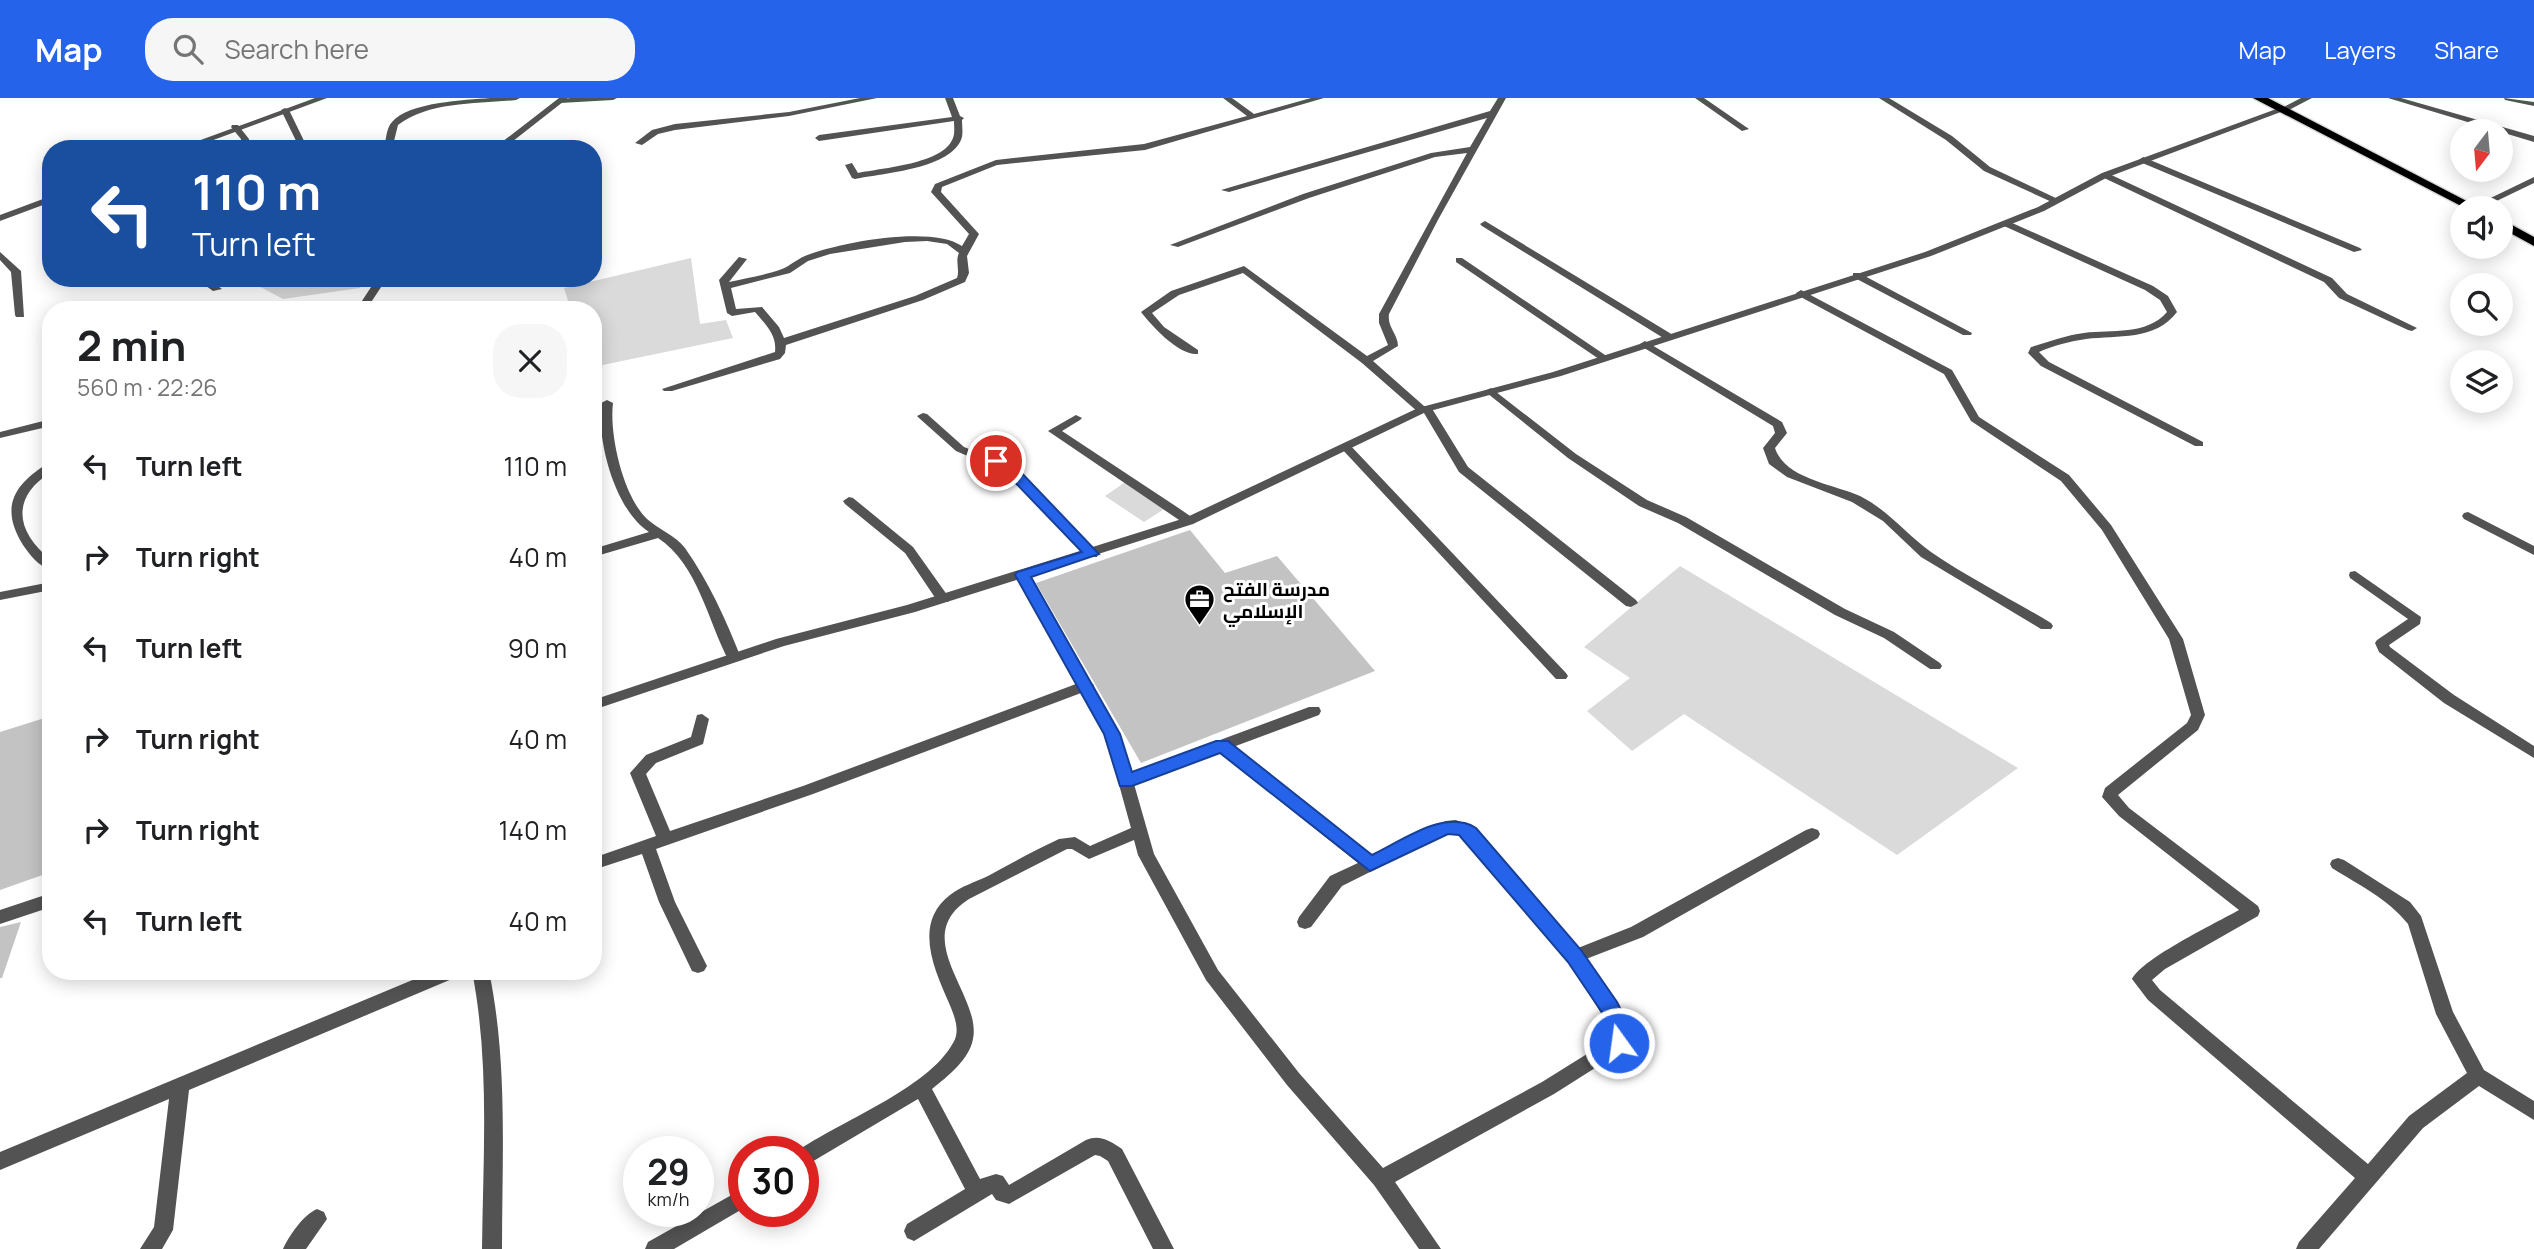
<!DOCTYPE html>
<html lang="en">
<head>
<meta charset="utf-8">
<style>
  :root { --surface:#fff; --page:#f6f6f6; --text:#202124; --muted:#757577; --accent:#2563eb }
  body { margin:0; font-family:Manrope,Cairo,sans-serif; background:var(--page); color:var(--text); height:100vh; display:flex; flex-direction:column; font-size:26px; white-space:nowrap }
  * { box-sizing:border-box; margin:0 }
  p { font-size:23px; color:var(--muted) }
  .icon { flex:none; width:38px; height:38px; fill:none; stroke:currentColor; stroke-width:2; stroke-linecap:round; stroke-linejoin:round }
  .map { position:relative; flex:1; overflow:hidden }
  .sheet { position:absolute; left:42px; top:203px; width:560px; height:679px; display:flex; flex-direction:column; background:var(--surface); border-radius:28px; box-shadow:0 4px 18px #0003 }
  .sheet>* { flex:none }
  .top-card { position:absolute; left:42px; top:42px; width:560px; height:147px; border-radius:28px; box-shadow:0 4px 18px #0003; background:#1a4fa0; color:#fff; overflow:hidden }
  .needle { width:46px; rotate:196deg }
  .fabs { position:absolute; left:2450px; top:21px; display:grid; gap:14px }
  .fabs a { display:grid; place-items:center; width:63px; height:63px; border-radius:50%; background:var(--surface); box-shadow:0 4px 18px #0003; font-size:35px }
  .speed { position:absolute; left:623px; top:1038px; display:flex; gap:14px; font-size:35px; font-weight:700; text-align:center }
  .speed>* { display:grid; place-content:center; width:91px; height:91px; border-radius:50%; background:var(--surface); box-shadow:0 4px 18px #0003; line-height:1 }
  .speed small { font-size:18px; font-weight:400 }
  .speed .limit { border:10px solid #d22; background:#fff; color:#111 }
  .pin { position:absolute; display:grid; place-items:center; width:60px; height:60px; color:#fff; margin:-30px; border:4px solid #fff; border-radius:50%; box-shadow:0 2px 7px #0007 }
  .me { position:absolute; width:77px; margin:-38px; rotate:346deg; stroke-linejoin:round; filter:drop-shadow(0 0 5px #0008) }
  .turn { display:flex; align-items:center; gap:24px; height:147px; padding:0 35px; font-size:32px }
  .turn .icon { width:91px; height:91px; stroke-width:2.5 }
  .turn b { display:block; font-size:49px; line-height:60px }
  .round { display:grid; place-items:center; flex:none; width:74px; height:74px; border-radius:28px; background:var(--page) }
  .head { display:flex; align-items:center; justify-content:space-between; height:119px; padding:0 35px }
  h1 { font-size:42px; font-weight:700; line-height:52px }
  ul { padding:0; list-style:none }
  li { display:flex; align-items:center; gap:21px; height:91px; padding:0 35px }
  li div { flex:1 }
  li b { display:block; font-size:26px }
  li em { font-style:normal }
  header { display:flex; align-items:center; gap:42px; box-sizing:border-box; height:98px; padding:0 35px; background:var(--accent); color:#fff }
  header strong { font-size:33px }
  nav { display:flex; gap:38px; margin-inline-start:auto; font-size:24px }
  .search { width:490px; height:63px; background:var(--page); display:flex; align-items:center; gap:18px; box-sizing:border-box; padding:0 24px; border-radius:28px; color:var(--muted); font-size:26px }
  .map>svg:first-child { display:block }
  .green { fill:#dadada }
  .building { fill:#c3c3c3 }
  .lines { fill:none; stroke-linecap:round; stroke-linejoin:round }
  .trunk-casing { stroke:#dbdbdb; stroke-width:3 }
  .minor { fill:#535353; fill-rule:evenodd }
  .tertiary { fill:#535353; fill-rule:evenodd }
  .trunk { fill:#000; fill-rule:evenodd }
  .route { fill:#2563eb; stroke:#184099; stroke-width:2 }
  .labels { text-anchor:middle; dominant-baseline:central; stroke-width:6; stroke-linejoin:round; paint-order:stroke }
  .poi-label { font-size:19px; font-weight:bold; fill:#000; stroke:#fff; text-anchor:start }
</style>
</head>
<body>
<header>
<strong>Map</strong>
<div class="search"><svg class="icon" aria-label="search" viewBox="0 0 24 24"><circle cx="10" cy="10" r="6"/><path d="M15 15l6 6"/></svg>Search here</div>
<nav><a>Map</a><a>Layers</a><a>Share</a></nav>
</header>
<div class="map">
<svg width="2534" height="1151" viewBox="0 0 2534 1151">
  <rect width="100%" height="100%" fill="#fff"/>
  <!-- green -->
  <path class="green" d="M691,160L700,226L726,222L733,240L593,269V212H571L564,190Z
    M251,180H367L360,190L283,201L251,184Z
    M1130,381L1169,408L1144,424L1105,398Z
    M1680,468L2018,670L1897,757L1684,616L1632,653L1587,613L1630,580L1584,549Z"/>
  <!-- building -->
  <path class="building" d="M1190,432L1225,475L1277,458L1375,573L1141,665L1036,485Z
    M51,618V774L0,792V634Z
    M21,824L2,880H0V829Z"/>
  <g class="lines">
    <defs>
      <path id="trunk" d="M2253,0H2268L2480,110H2465Z
        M2501,121L2534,139V148L2501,130Z"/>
    </defs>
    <!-- trunk casing -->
    <use href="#trunk" class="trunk-casing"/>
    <!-- minor -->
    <path class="minor" d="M490,0H520L516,2C478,6 430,3 398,27L392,51H384C386,43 386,30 392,24C409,4 465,2 490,0Z
      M570,0H617L613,2L560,5L556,3Z
      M860,0H877L789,18L675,32L658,36L642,47L635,45L652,32L675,26L789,14Z
      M945,0H953L960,18L964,20L962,22C962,27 963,34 962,39C953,71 883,75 855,81L852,80L845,67L852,65L858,75C881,70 944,66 953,40C955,35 954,28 954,23L819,43L815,40L819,37L952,19Z
      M1223,0H1232L1254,16L1311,0H1324L1145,52L997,67L942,89L941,94L979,136L967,158L969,175L965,184L923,202L786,247L785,255L780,261L672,293H664L662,291L775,254C777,237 766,227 755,214L732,218L727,215L719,182L739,159L747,161L729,184C747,180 766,177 782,171C790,168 797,161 805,158C839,144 932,127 962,148L969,136L931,94L935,86L996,62L1144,46L1247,18ZM927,143L947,146L959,155C955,163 960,172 957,180L915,198L784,240L779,229L762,209L736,211L731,190L790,175L808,163L830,156L905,144Z
      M1498,0H1506L1439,120L1389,216C1387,229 1398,236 1398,248L1373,263L1424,308L1431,309L1468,369L1636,502L1638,505L1631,509L1626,508L1459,374L1424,315L1418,314L1362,265L1243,175L1179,197L1152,215L1164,229L1198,252V256C1179,258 1152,228 1141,214L1171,193L1244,168L1367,258L1388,247L1379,225V216L1467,55L1435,59L1309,100L1178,149L1170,147L1303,96L1431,55L1470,49L1487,20L1229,94L1221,92L1490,13Z
      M1695,0H1704L1749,31L1742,33Z
      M1879,0H1889L1952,38L1990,69L2062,103L2054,105L1984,73L1946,42Z
      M2301,0H2312L2285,14L2278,12Z
      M2388,0H2401L2534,38V44Z
      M2504,0L2534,4V8L2505,2Z
      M285,10L289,12L308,51H300L281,12Z
      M232,27H238L249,41V51H241V41L231,29Z
      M2143,59L2360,150L2362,152L2354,154L2140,64L2139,62Z
      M2105,74L2332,180L2347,196L2417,230L2412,233L2408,232L2339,200L2324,184L2102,79L2101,77Z
      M2534,79V85L2482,110H2470Z
      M1485,123L1673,237L1674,239L1673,241H1665L1482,128L1480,126Z
      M2004,124H2010L2153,188L2168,198L2177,214C2155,243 2118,237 2086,241C2071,243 2052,248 2039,254L2049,264L2203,344V348H2195L2041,268L2028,255L2031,249C2049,244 2066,237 2084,235C2112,231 2146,238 2167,214L2160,202L2145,192L2004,128Z
      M0,154L21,173L24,219H16L15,217L11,174L0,162Z
      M1456,160H1462L1608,259L1603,262L1599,261L1456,164Z
      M1853,175H1859L1972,235L1971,237H1963L1853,179Z
      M195,180H207L222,191L213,193Z
      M1801,192L1952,272L1979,319L2069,377L2111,427L2183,541L2205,617L2198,632L2118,697L2129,710L2258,808L2260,813L2258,818L2165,871L2152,882L2160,892L2368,1066L2409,1018L2467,975L2436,916L2408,826C2388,801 2359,787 2332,770L2330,766L2332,762L2338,760L2344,762L2410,804L2421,818L2453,914L2484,972L2534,1003V1022L2479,988L2423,1030L2319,1151H2296L2299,1144L2355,1080L2148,902L2132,881C2143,860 2216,825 2239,812L2119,718L2102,699L2105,690L2187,625L2191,617L2169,541L2102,432L2061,383L1971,323L1944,276L1797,197L1796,195Z
      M1645,243L1782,324L1787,335L1775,350C1785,381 1833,386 1860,398C1888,412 1906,436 1931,454C1969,480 2011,501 2051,525L2053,528L2051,531H2041L1921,459L1883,423L1852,404L1787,379L1769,366L1763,350L1775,335L1773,328L1641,248L1640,246Z
      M1491,290L1576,356L1647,402L1686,419L1845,511L1894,534L1940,565L1942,568L1940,571H1930L1884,540L1835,517L1678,425L1639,408L1568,360L1487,295L1485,293Z
      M607,302L613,305C609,336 623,398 647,421C659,432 675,437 685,450C709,484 726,522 741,560L739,563H729C708,524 698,466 658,440L593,459V451L649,434C615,412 597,344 601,305Z
      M923,315L927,316L964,349L1015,369L1097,453L1098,456L1097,459H1087L1007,375L956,353L919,320L917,318Z
      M1076,317L1082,320L1080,322L1062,333L1177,409L1193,420L1195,423L1193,426H1185L1048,333Z
      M51,321V328L0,340V334Z
      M1345,345L1349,346L1566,575L1568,578L1566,581H1556L1341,350L1339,348Z
      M47,366H51V374C10,400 16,434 51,462V472C38,468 30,457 23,447C0,410 13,387 47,366Z
      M849,399L853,400L913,449L950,501L948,504H938L905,455L845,406L843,403Z
      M2468,414L2534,448V457L2464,421L2462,418L2464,415Z
      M1022,473L1028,477L1089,583L1094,587L1093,589L1119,636L1131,675L1309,609H1319L1321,613L1319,617L1233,649L1372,758L1446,723L1456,722L1476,731L1578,850L1631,829L1806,732L1812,730L1818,732L1820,736L1818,740L1643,839L1586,861L1630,932L1625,951L1554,996L1395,1084L1441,1151H1419L1374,1087L1287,987L1206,882L1138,757L1134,742L1089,761L1072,751H1067L969,801C908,840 982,897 973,941C969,962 948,978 932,991L980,1081L996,1076L1003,1078L1009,1087L1086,1042C1100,1036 1110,1043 1122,1051L1174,1151H1153L1108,1063L1100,1058L1095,1057L1009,1106L996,1102L992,1096L914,1143L907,1140L904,1133L907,1126L965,1091L918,1001L810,1065L803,1068V1054H796C838,1024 928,991 953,945C961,933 954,917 949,905C934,871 913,825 950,797C962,788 975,784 988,778C1012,765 1035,752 1059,741L1075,739L1090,748L1131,730L1105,636L1081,595L813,696L656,751L675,804L707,868L704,873L698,875L692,873L659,804L642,756L593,772V760L656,738L630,675L646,657L691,639L697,617L702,616L709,621L703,646L656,665L646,676L670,733L803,688L1076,586L1016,477ZM1219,654L1358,765L1330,778L1299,819L1297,824L1299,829L1305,831L1311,829L1342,788L1448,735L1454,734L1464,739L1569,863L1612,933L1611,941L1542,984L1383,1070L1299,975L1218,872L1154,756L1134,686Z
      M2355,473L2421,519L2420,526L2389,547L2390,549L2454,597L2534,648V660L2444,605L2379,554L2375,545L2377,542L2408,521L2350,480L2349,477L2350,474Z
      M51,484V492L0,502V494Z
      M434,873H461L459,878L189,992L173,1132L162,1151H140L154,1129L169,1001L0,1072V1054Z
      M744,1090V1110L674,1151H645L648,1144Z
      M317,1111L324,1114L327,1121L306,1151H283C289,1138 303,1117 317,1111Z"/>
    <!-- tertiary -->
    <path class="tertiary" d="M315,0H327L189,51H176Z
      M559,0H568L503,51H493Z
      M2279,10L2286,12L2108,79L2044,113L1931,158L1561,278L1426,314L1193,426L915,514L784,548L593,612V602L776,541L907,507L1185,420L1418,310L1553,274L1925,154L2038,109L2102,75Z
      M51,98V104L0,123V117Z
      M377,180H387L366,212H356Z
      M51,795V809L0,826V812Z
      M472,873H489C508,965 502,1058 502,1151H482C483,1058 490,965 472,873Z"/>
    <!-- trunk -->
    <use href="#trunk" class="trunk"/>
  </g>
  <!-- route -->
  <path class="route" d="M996,359L1016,369L1099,456L1031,479L1120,636L1132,674L1216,643H1228L1372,757C1402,743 1445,710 1476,730L1581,852L1617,904L1631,932L1627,952L1619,954L1612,952L1609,945L1611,932L1603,916L1568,864L1459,737L1448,736L1370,773L1220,655L1132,688H1120L1104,636L1015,477L1017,474L1082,454L1006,375L990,363Z"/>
  <!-- icons -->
  <defs>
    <symbol id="office-pin" viewBox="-11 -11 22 30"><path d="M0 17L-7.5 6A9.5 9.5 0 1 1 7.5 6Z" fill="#000" stroke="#fff"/><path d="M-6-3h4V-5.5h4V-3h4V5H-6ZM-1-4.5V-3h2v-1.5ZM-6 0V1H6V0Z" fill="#fff"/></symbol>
  </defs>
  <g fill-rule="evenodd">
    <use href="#office-pin" x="1182" y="484" width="35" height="47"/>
  </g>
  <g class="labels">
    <!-- poi labels -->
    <g class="poi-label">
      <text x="1223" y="491">مدرسة الفتح<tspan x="1223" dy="22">الإسلامي</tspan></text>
    </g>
  </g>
</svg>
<div class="fabs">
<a><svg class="needle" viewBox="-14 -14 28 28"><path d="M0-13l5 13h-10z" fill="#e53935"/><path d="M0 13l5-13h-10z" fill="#757577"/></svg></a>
<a><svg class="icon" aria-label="sound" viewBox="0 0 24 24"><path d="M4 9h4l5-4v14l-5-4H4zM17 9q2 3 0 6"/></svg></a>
<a><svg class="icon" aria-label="search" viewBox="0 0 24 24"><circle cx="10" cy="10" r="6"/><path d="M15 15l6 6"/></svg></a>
<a><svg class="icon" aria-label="layers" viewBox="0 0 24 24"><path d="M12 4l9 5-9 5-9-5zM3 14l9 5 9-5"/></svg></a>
</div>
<div class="speed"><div>29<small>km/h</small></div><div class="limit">30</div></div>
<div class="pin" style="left:996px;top:363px;background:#d93025"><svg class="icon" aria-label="arrive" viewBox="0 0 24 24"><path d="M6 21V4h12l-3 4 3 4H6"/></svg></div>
<svg class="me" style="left:1619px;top:945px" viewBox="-20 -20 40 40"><circle r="17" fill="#2563eb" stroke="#fff" stroke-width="3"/><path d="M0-11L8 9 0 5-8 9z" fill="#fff"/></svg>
<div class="top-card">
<div class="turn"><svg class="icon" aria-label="left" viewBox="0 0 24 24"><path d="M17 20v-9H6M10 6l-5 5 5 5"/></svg><div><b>110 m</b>Turn left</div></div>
</div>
<section class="sheet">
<div class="head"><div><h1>2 min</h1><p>560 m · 22:26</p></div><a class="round"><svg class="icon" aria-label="close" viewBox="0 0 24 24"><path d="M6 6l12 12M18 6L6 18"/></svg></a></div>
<ul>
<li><svg class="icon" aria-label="left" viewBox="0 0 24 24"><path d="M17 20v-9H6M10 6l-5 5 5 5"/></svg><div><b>Turn left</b></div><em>110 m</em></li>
<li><svg class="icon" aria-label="right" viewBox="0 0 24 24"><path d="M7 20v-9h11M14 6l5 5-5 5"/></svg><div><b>Turn right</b></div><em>40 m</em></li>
<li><svg class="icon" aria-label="left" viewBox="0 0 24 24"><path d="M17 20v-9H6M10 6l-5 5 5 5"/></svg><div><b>Turn left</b></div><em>90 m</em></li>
<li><svg class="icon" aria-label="right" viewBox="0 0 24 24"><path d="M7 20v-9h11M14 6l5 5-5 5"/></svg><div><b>Turn right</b></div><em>40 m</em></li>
<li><svg class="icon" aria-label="right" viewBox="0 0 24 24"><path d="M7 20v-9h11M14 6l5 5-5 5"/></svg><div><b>Turn right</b></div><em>140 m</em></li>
<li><svg class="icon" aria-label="left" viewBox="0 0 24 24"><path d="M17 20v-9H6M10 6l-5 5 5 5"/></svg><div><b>Turn left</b></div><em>40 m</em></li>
</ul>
</section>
</div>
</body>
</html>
